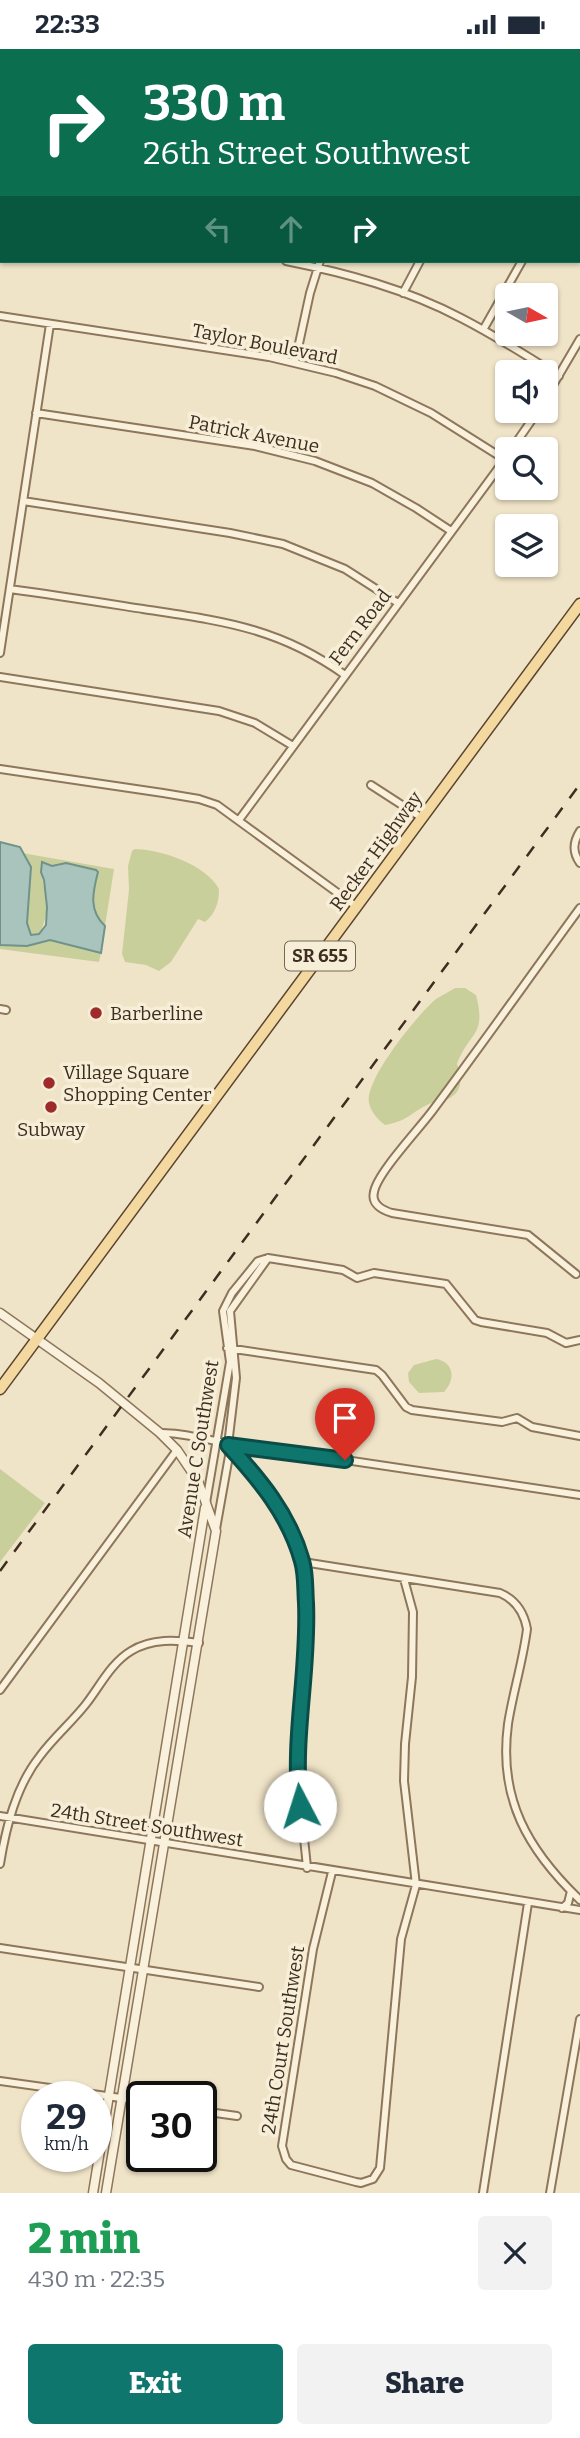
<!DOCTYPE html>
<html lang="en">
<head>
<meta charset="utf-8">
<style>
  :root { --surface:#fff; --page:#f2f2f3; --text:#1f2937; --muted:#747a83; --accent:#0f766e }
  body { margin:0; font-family:Bitter,serif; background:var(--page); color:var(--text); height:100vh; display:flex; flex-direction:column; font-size:26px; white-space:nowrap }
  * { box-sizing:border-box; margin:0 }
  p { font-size:23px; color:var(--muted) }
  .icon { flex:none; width:38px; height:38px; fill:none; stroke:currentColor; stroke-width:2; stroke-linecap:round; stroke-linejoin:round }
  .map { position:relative; height:2144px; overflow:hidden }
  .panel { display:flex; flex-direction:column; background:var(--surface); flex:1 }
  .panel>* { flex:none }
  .guide { position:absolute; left:0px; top:0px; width:581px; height:214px; box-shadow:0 2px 5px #0004; background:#0b6e4f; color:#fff; overflow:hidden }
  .needle { width:46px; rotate:99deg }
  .fabs { position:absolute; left:495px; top:234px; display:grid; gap:14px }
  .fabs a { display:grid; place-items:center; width:63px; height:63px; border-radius:7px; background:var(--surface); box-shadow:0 2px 5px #0004; font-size:35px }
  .speed { position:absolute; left:21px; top:2032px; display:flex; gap:14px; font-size:35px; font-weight:700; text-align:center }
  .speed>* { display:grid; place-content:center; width:91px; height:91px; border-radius:50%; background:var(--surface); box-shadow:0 2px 5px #0004; line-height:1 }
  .speed small { font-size:18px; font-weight:400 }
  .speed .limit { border:4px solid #111; border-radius:10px; background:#fff; color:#111 }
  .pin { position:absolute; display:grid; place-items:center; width:60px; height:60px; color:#fff; margin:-72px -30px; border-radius:50% 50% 50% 0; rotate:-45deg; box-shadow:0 0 7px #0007 }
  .pin .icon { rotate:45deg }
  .me { position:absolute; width:77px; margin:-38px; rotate:355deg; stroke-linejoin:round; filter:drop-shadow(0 0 5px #0008) }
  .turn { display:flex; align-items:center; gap:24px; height:147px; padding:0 28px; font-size:32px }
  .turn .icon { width:91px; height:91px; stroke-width:2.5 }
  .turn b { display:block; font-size:49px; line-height:60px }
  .lanes { display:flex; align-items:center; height:66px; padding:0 28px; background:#0003; justify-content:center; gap:35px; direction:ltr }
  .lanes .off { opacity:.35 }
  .round { display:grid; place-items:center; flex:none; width:74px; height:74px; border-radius:7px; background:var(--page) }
  .summary { display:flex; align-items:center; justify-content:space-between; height:119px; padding:0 28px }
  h1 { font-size:42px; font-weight:800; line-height:52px; color:#1e9e55 }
  .action { display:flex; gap:14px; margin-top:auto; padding:14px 28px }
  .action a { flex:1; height:80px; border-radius:7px; background:var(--accent); color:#fff; font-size:28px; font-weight:800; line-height:80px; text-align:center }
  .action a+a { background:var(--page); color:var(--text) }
  .status { display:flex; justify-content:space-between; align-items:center; height:49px; padding:0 35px; background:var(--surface); direction:ltr }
  .status svg { height:19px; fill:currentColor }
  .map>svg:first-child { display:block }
  .green { fill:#c9cf9b }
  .water { fill:#a9c4bc; stroke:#6f938a; stroke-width:2 }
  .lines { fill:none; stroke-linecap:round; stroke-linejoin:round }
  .minor-casing { stroke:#8d765c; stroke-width:10 }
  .tertiary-casing { stroke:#8d765c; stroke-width:11 }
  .primary-casing { stroke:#5b4430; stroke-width:13 }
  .minor { stroke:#faf1dc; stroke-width:6 }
  .tertiary { stroke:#faf1dc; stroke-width:8 }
  .primary { stroke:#f3d9a0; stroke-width:10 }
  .rail { stroke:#3d2e20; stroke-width:2.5; stroke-dasharray:12 12; stroke-linecap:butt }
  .route-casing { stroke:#0a4d48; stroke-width:18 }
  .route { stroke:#0f766e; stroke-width:12 }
  .poi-dot { fill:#9e2a2b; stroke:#f7eed8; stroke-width:2.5 }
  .labels { text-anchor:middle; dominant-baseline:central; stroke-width:7; stroke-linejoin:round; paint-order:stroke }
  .shield { fill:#f7eed8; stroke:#756857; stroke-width:2 }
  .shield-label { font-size:18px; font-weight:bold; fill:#3d2e20 }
  .street-label { font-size:19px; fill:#3d2e20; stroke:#f7eed8 }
  .poi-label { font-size:19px; fill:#3d2e20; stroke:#f7eed8; text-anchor:start }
</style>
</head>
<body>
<div class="status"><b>22:33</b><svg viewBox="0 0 49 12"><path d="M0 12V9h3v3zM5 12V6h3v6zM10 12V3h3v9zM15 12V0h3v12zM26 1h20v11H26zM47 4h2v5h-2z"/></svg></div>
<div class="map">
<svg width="580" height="2144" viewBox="0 0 580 2144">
  <rect width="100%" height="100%" fill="#f0e4c8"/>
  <!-- green -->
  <path class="green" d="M135,800C160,800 207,816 219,840C219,853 216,864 205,873L198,870L171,913L159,922L146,916L125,913L122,905L129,841L128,817L132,802Z
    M22,804L114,820L105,877C81,853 101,840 96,821L66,814L52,817L47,814L41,816C42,843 54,858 39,885L31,886L27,874L31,819Z
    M50,891L101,904L99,913L0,900V896L27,897Z
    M455,939H465L476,946C487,987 469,983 457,1015C461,1027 464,1041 450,1049C444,1052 436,1051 429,1055C410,1064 408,1072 385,1076C378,1071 371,1063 369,1054C364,1031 418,965 436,950C442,946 449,943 455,939Z
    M436,1310C454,1313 456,1330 444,1343L419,1344L409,1333L408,1324L414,1316Z
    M0,1420L45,1454L0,1513Z"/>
  <!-- water -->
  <path class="water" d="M0,793L20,798L31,818L27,874L31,886L39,885L46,876L47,858L44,831L41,823L42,813L52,817L66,814L96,821L98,823C93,843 88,861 105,877L101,904L50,891L27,897L0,896Z"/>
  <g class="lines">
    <defs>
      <path id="minor" d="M167,0L178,2
        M336,2L337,0
        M579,62H580
        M579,113L580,112
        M286,212C346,224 406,240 461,269C494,286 526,306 559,327
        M403,244L420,212
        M0,267L269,308L336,324L375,337L431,364L504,410
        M483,281L522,212
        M295,313L310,244L320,212
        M546,348L580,290
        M36,364L255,397L315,412L372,434L416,459L451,482
        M511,401L538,362
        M23,452L230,484L283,495L345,520L398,554
        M10,540C54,546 98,553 143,560C221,572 278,578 345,626
        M0,604L50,275
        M0,628L219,662L255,674L293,697
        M0,720L163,744L199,750L217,756L357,858
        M371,736L422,769
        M239,771L508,406
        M580,782C573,793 572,803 580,814
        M0,960L6,961
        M576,1225L528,1186L392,1164C382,1161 371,1155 374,1143C377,1124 420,1079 433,1061C483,994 531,926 580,859
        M227,1299L376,1321L382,1326L406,1358L412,1361L502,1373L517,1369L532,1378L580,1387
        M160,1384C188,1383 216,1395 245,1396L580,1446
        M228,1396C239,1408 253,1421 264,1435C332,1523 298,1608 297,1707C297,1744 304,1782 307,1819
        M206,1454L230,1313L223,1262L232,1244L258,1212L268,1209L343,1221L357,1229L374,1224L446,1235L475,1271L481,1273L547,1284L566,1294L580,1291
        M216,1480L229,1407L228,1396L236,1329L230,1262L268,1209
        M303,1513L500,1544C516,1551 524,1563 527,1580C523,1612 513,1643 508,1675C498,1750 528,1801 580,1851
        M0,1641L177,1401
        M0,1767L580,1861
        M0,1815C6,1778 16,1737 40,1707C54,1688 72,1673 86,1655C100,1637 111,1614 131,1602C152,1589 176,1591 199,1594
        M332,1823L313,1900L282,2097L286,2110L291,2116L356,2133L361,2134L373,2130L380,2119L401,1890L416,1836L404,1732L405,1695L412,1628L413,1563L404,1530
        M562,1859L568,1854L571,1842
        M0,1899L259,1938
        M0,2032L142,2052
        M201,2062L237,2067
        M483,2144L528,1854
        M550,2144L580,1970"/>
      <path id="tertiary" d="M0,1264L99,1334L160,1384L177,1401L198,1432L216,1482L106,2144
        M93,2144L205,1459"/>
      <path id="primary" d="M0,1340L580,555"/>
    </defs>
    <!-- minor casing -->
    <use href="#minor" class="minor-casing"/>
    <!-- tertiary casing -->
    <use href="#tertiary" class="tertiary-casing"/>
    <!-- primary casing -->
    <use href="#primary" class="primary-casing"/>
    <!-- minor -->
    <use href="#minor" class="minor"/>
    <!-- tertiary -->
    <use href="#tertiary" class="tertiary"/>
    <!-- primary -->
    <use href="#primary" class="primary"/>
    <!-- rail -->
    <path class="rail" d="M0,1522L580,735"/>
  </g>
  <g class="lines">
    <defs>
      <path id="route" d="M300,1757C292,1689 309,1623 306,1554C305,1541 306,1525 302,1512C289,1465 259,1430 228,1396L345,1411"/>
    </defs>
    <!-- route casing -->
    <use href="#route" class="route-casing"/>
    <!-- route -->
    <use href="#route" class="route"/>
  </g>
  <!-- markers -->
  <g class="poi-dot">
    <circle cx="96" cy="964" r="7"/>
    <circle cx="49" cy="1034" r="7"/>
    <circle cx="51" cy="1058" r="7"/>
  </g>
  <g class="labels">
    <!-- shield labels -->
    <rect class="shield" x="285" y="892.5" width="70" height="29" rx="5"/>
    <g class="shield-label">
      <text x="320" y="907">SR 655</text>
    </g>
    <!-- street labels -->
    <g class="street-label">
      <text transform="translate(265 295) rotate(11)">Taylor Boulevard</text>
      <text transform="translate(254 385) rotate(11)">Patrick Avenue</text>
      <text transform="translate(360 578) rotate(-53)">Fern Road</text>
      <text transform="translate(376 802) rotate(-54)">Recker Highway</text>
      <text transform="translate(198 1400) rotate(-81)">Avenue C Southwest</text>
      <text transform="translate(147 1776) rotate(9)">24th Street Southwest</text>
      <text transform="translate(283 1991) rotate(-81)">24th Court Southwest</text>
    </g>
    <!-- poi labels -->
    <g class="poi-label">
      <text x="110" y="964">Barberline</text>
      <text x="63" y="1023">Village Square<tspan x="63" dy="22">Shopping Center</tspan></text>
      <text x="51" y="1080" text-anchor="middle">Subway</text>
    </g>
  </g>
</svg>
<div class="fabs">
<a><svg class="needle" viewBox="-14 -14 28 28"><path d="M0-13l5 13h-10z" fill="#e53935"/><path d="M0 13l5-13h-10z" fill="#747a83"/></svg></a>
<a><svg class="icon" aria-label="sound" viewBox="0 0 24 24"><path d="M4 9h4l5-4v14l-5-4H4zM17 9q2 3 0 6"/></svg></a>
<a><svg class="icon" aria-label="search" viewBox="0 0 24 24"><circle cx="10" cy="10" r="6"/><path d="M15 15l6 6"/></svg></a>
<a><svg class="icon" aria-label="layers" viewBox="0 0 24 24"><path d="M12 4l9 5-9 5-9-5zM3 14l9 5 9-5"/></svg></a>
</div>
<div class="speed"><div>29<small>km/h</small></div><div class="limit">30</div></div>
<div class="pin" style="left:345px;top:1411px;background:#d93025"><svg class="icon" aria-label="arrive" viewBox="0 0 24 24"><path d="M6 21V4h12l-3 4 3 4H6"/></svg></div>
<svg class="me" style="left:300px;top:1757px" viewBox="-20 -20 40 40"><circle r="19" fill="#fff"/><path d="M0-13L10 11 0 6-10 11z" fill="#0f766e"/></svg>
<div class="guide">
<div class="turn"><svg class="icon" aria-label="right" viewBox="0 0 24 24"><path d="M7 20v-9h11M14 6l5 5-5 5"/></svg><div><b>330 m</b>26th Street Southwest</div></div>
<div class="lanes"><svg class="icon off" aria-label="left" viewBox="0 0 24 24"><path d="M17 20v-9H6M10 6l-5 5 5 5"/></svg><svg class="icon off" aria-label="ahead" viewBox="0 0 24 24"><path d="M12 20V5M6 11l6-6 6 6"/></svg><svg class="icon" aria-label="right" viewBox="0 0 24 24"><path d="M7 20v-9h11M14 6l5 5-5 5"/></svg></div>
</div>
</div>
<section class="panel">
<div class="summary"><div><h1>2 min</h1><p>430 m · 22:35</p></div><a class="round"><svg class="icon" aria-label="close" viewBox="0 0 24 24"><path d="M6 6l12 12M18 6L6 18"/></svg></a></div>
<div class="action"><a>Exit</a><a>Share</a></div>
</section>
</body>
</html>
